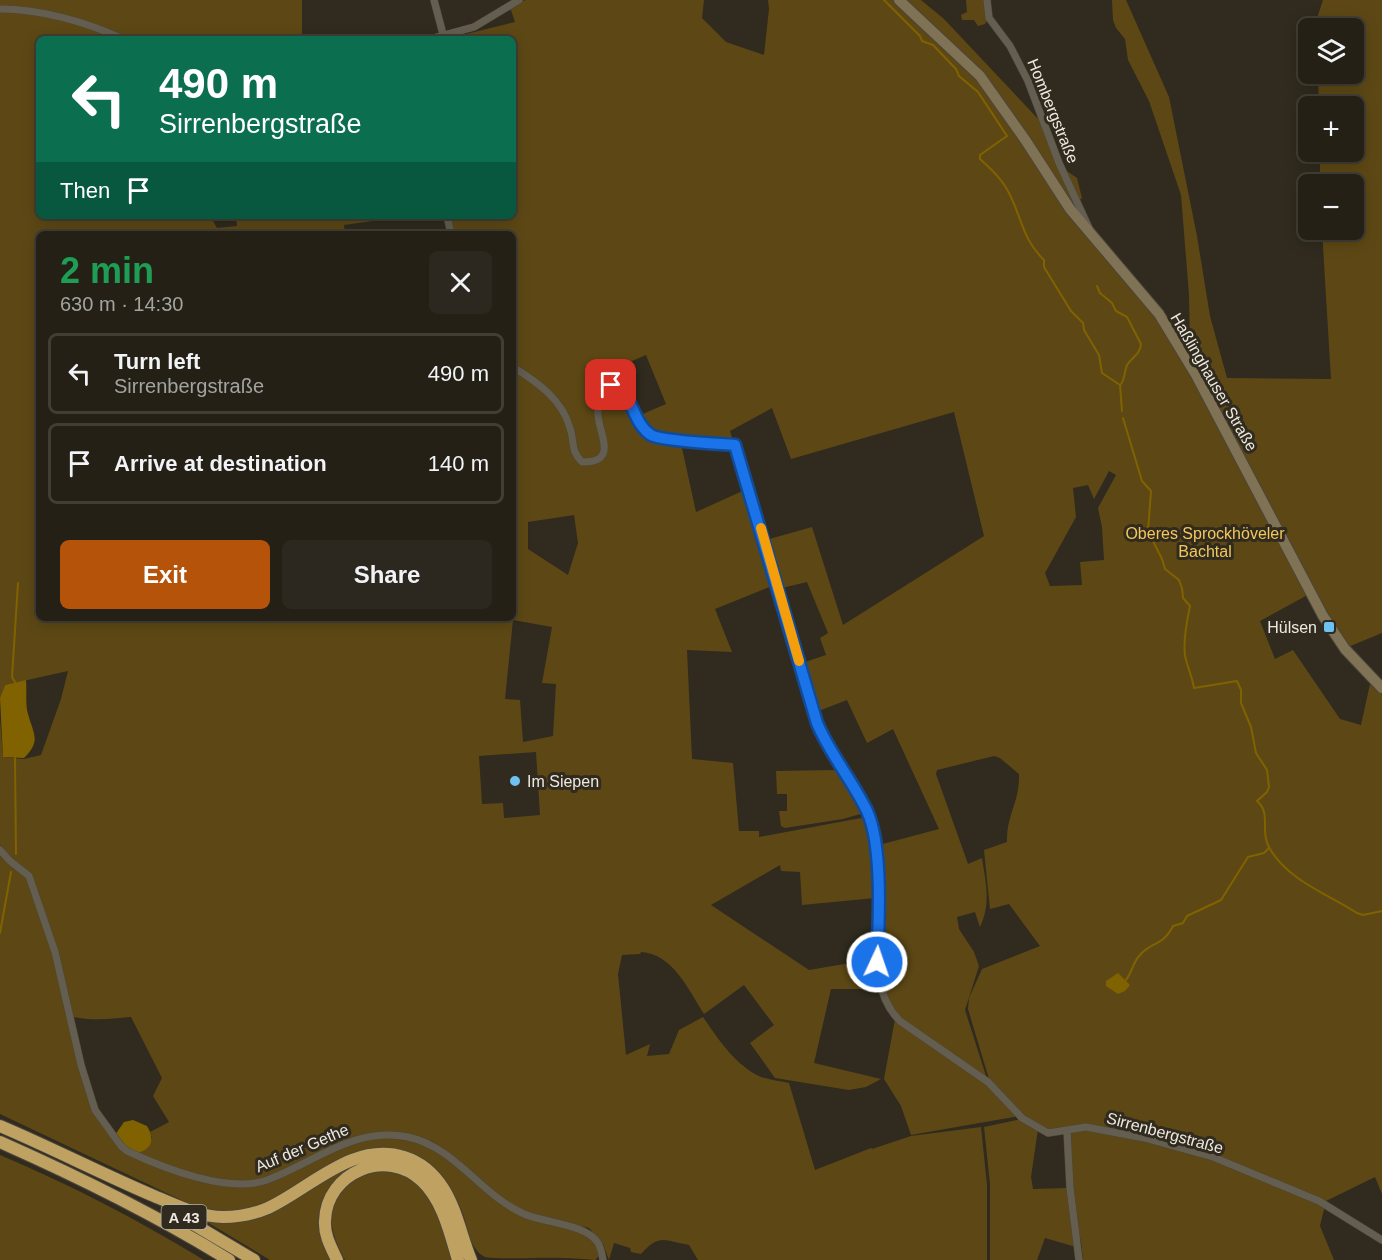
<!DOCTYPE html>
<html lang="en">
<head>
<meta charset="utf-8">
<style>
  :root { --surface:#242016; --page:#2c281f; --text:#f1f3f6; --muted:#a3a3a1; --line:#413e35; --accent:#b45309 }
  body { margin:0; font-family:Helvetica,sans-serif; background:var(--page); color:var(--text); height:100vh; display:flex; flex-direction:column; font-size:22px; white-space:nowrap }
  * { box-sizing:border-box; margin:0 }
  p { font-size:20px; color:var(--muted) }
  .icon { flex:none; width:33px; height:33px; fill:none; stroke:currentColor; stroke-width:2; stroke-linecap:round; stroke-linejoin:round }
  .map { position:relative; flex:1; overflow:hidden }
  .details { position:absolute; left:36px; top:231px; width:480px; height:390px; display:flex; flex-direction:column; background:var(--surface); border-radius:9px; box-shadow:0 3px 15px #0003,0 0 0 2px var(--line) }
  .details>* { flex:none }
  .hud { position:absolute; left:36px; top:36px; width:480px; height:183px; border-radius:9px; box-shadow:0 3px 15px #0003,0 0 0 2px var(--line); background:#0b6e4f; color:#fff; overflow:hidden }
  .buttons { position:absolute; left:1298px; top:18px; display:grid; gap:12px }
  .buttons a { display:grid; place-items:center; width:66px; height:66px; border-radius:9px; background:var(--surface); box-shadow:0 3px 15px #0003,0 0 0 2px var(--line); font-size:30px }
  .pin { position:absolute; display:grid; place-items:center; width:51px; height:51px; color:#fff; margin:-26px; border-radius:12px; box-shadow:0 3px 9px #0006 }
  .me { position:absolute; width:66px; margin:-33px; rotate:3deg; stroke-linejoin:round; filter:drop-shadow(0 0 4px #0008) }
  .turn { display:flex; align-items:center; gap:21px; height:126px; padding:0 24px; font-size:27px }
  .turn .icon { width:78px; height:78px; stroke-width:2.5 }
  .turn b { display:block; font-size:42px; line-height:51px }
  .then { display:flex; align-items:center; height:57px; padding:0 24px; background:#0003; gap:12px; font-size:22px }
  .round { display:grid; place-items:center; flex:none; width:63px; height:63px; border-radius:9px; background:var(--page) }
  .overview { display:flex; align-items:center; justify-content:space-between; height:102px; padding:0 24px }
  h1 { font-size:36px; font-weight:700; line-height:45px; color:#1e9e55 }
  .action { display:flex; gap:12px; margin-top:auto; padding:12px 24px }
  .action a { flex:1; height:69px; border-radius:9px; background:var(--accent); color:#fff; font-size:24px; font-weight:700; line-height:69px; text-align:center }
  .action a+a { background:var(--page); color:var(--text) }
  ul { padding:0; list-style:none }
  li { display:flex; align-items:center; gap:18px; height:81px; margin:0 12px 9px; padding:0 12px; border:3px solid var(--line); border-radius:9px }
  li div { flex:1 }
  li b { display:block; font-size:22px }
  li em { font-style:normal }
  .map>svg:first-child { display:block }
  .green { fill:#5d4815; fill-rule:evenodd }
  .water { fill:#816201 }
  .lines { fill:none; stroke-linecap:round; stroke-linejoin:round }
  .stream { stroke:#816201; stroke-width:2 }
  .street-casing { stroke:#4b463b; stroke-width:8 }
  .secondary-casing { stroke:#4b463b; stroke-width:12 }
  .highway-casing { stroke:#4b463b; stroke-width:14 }
  .street { stroke:#645e50; stroke-width:7 }
  .secondary { stroke:#7f7255; stroke-width:10 }
  .highway { stroke:#bfa261; stroke-width:12 }
  .route-casing { stroke:#114b97; stroke-width:15 }
  .route { stroke:#1a73e8; stroke-width:10 }
  .slow { stroke:#f59e0b; stroke-width:10 }
  .poi-dot { fill:#6ec2f3; stroke:#302b1e; stroke-width:2 }
  .labels { text-anchor:middle; dominant-baseline:central; stroke-width:6; stroke-linejoin:round; paint-order:stroke }
  .shield { fill:#302b1e; stroke:#b4b0a6; stroke-width:1.5 }
  .shield-label { font-size:15px; font-weight:bold; fill:#ede9e1 }
  .street-label { font-size:16px; fill:#ede9e1; stroke:#302b1e }
  .park-label { font-size:16px; fill:#f4c75b; stroke:#302b1e }
  .poi-label { font-size:16px; fill:#ede9e1; stroke:#302b1e; text-anchor:end }
</style>
</head>
<body>
<div class="map">
<svg width="1382" height="1260" viewBox="0 0 1382 1260">
  <rect width="100%" height="100%" fill="#302b1e"/>
  <!-- green -->
  <path class="green" d="M0,0H302V39H129L115,32L0,7Z
    M527,0H704L702,18L726,42L764,55L769,9L768,0H921L944,19L1042,123L1058,165L1077,178L1082,198L1067,209L1188,355L1190,346L1189,295L1181,195L1149,101L1128,60L1125,39L1116,28L1113,20L1112,0H1126L1169,97L1197,236L1210,316L1227,378L1331,379L1322,230H1353V184H1320V152H1353V106H1319L1318,74H1353V28H1318V15L1323,0H1382V633L1348,647L1313,592L1260,621L1275,659L1293,650L1340,719L1361,725L1370,684L1382,694V1194L1375,1177L1326,1201L1320,1226L1334,1260H1083L1081,1240L1077,1236L1067,1131L1086,1125L1047,1132L1024,1117L989,1079L968,1009L969,998L982,969L1040,946L1009,904L990,909L984,850L1007,842C1006,815 1020,802 1019,774L1000,758L994,756L937,770L936,774L968,864L982,858C986,884 991,903 980,927L975,912L957,917L959,929L974,952L979,966L965,1010L987,1079L899,1018C874,985 884,948 883,910C883,888 881,867 879,845L939,829L893,729L867,743L847,700L816,712L802,663L826,655L820,638L828,633L807,582L782,588L766,540L812,527L843,625L984,536L954,412L791,459L772,408L730,431L734,444L682,448L696,512L747,489L772,586L715,609L732,652L687,650L692,759L733,763L739,831H759V837L861,818L866,821L873,862L875,898L802,905L800,872L781,871L780,865L711,905L809,970L874,959L878,989H831L814,1063L881,1079L866,1087L849,1090L775,1078L750,1043L774,1025L744,985L704,1014C688,989 673,954 641,952L640,954L622,955L618,974L626,1055L650,1044L647,1056L669,1054L679,1030L703,1017C718,1039 736,1066 761,1077C770,1080 780,1081 789,1083L815,1170L871,1148L872,1149L911,1136L981,1127L987,1185V1260H698L689,1245C664,1241 660,1233 641,1254L631,1252L630,1248L614,1243L609,1260L603,1244L589,1228L540,1217L517,1208L498,1196L460,1161L432,1141L403,1134L376,1138C395,1138 412,1140 430,1147C459,1159 483,1196 515,1212C530,1220 547,1224 563,1228C569,1230 576,1229 581,1231C592,1235 598,1246 599,1256L595,1260C584,1259 573,1258 563,1258C541,1257 505,1260 485,1257C470,1250 468,1228 463,1214C450,1177 422,1150 383,1148L268,1203L245,1211L220,1212L196,1207L0,1114V856L25,875L49,941L86,1088L122,1149L139,1160L161,1167L163,1163L138,1153L152,1138L150,1132L169,1122L153,1096L162,1078L131,1017C111,1019 93,1021 73,1017L31,874L11,858L0,845V718L3,757L24,759L41,755L61,699L68,671L5,685L0,699V11C40,11 81,24 117,39H39V216H210L217,228L237,226L236,216H408L344,225L345,234H39V618H513V234H454L449,216H513V39H446L515,22L510,7L516,2ZM646,355L666,404L638,416L618,367ZM1109,471L1116,475L1098,508L1102,527L1104,560L1080,562L1082,585L1050,586L1045,573L1076,517L1073,488L1088,485L1094,499ZM574,515L578,543L568,575L528,549V522ZM513,620L552,627L542,683L556,684L553,736L523,742L520,700L505,699ZM536,752L540,815L504,818L503,803L482,804L479,756Z
    M966,0H986L988,19L985,24L978,26L974,20H962L961,15L967,12Z
    M837,770L847,780L864,813L843,819L785,828L781,826L779,811H787V794H777L776,771Z
    M895,1019L987,1083L1019,1116L911,1135L901,1106L884,1079Z
    M1021,1119L1038,1129L1031,1177L1033,1189L1069,1188L1076,1247L1045,1238L1037,1260H990V1184L984,1127Z
    M0,1155C71,1185 138,1220 204,1260H0Z
    M375,1157C439,1153 452,1211 467,1260H463C454,1233 448,1202 428,1181C392,1142 325,1161 322,1216C322,1232 327,1247 335,1260H270L197,1216C211,1217 224,1222 238,1220C290,1213 324,1166 375,1157Z
    M389,1169L413,1179L434,1205L453,1260H345C329,1231 322,1202 354,1180C357,1178 361,1174 365,1173C372,1170 382,1170 389,1169Z"/>
  <!-- water -->
  <path class="water" d="M26,680C27,691 25,704 28,714C34,735 41,741 24,758L3,757L0,698L5,685Z
    M1118,973L1130,985L1125,991L1118,994L1106,986V981Z
    M133,1120L147,1126C155,1139 152,1149 138,1153L123,1145L115,1135L124,1122Z"/>
  <g class="lines">
    <!-- stream -->
    <path class="stream" d="M884,0L920,36L922,41L933,45L956,69L959,76L978,92L1007,136L980,155V159C992,170 1003,180 1010,195C1022,219 1023,240 1044,260V267L1071,311L1083,323L1084,330L1099,355L1102,373L1120,385L1122,411
      M1097,286L1100,293L1112,303L1116,311L1127,317L1141,344C1140,355 1132,357 1127,365C1124,372 1125,379 1121,384
      M1123,418L1142,481L1151,491L1148,531L1162,559L1165,569L1179,580L1182,588L1183,598L1190,606C1187,620 1182,647 1186,660C1189,671 1192,676 1194,688L1237,681L1241,690V703L1251,727L1256,753L1267,770L1269,787L1267,792L1257,801C1272,814 1259,831 1270,849C1289,881 1328,894 1357,913L1363,915L1382,911
      M15,682L12,677L18,583
      M15,758L16,854
      M0,933L11,872
      M1126,980C1132,972 1133,962 1140,955C1151,942 1163,946 1173,926L1183,923L1187,916L1221,900L1248,857L1264,853L1269,848"/>
    <defs>
      <path id="street" d="M434,0L444,38
        M987,0L989,18L1010,46L1028,81L1059,163L1089,228
        M0,9C41,9 86,22 123,39
        M430,39L474,27L519,0
        M447,216L451,234
        M513,367C537,382 562,399 570,428C575,443 570,450 582,462C619,463 599,434 598,415C597,402 602,393 611,385C633,390 631,423 651,435C661,441 720,444 735,445L817,723C832,759 864,790 873,829C878,852 879,879 879,902C880,943 868,989 900,1021L988,1082L1022,1118L1048,1133L1086,1127L1144,1138L1213,1157L1319,1201L1382,1240
        M0,850L10,861L29,876L55,952L81,1065L95,1110L121,1146L127,1151C163,1168 229,1194 267,1180C314,1163 354,1126 408,1137C455,1147 481,1195 524,1214C545,1223 586,1224 598,1243C601,1248 602,1254 603,1260
        M1067,1130L1070,1188L1079,1260"/>
      <path id="secondary" d="M899,0L980,76L1026,141L1070,209L1159,314L1196,375L1323,616L1345,649L1382,688"/>
      <path id="highway" d="M0,1126C52,1148 102,1174 154,1196C176,1205 199,1217 223,1217C238,1217 254,1214 268,1208C311,1188 353,1141 404,1157C420,1162 434,1174 443,1188C457,1210 461,1236 471,1260
        M0,1142C79,1177 156,1215 229,1260
        M168,1209L254,1260
        M337,1260C331,1247 324,1235 325,1221C326,1172 387,1147 422,1181C443,1201 450,1233 458,1260"/>
    </defs>
    <!-- street casing -->
    <use href="#street" class="street-casing"/>
    <!-- secondary casing -->
    <use href="#secondary" class="secondary-casing"/>
    <!-- highway casing -->
    <use href="#highway" class="highway-casing"/>
    <!-- street -->
    <use href="#street" class="street"/>
    <!-- secondary -->
    <use href="#secondary" class="secondary"/>
    <!-- highway -->
    <use href="#highway" class="highway"/>
  </g>
  <g class="lines">
    <defs>
      <path id="route" d="M611,385C633,390 631,422 651,435C661,441 720,444 735,445L817,723C830,754 852,780 867,811C883,845 879,923 877,962"/>
    </defs>
    <!-- route casing -->
    <use href="#route" class="route-casing"/>
    <!-- route -->
    <use href="#route" class="route"/>
    <!-- slow -->
    <path class="slow" d="M761,528L799,661"/>
  </g>
  <!-- markers -->
  <g class="poi-dot">
    <rect x="1323" y="621" width="12" height="12" rx="3"/>
    <circle cx="515" cy="781" r="6"/>
  </g>
  <g class="labels">
    <!-- shield labels -->
    <rect class="shield" x="161.5" y="1205" width="45" height="24" rx="4.5"/>
    <g class="shield-label">
      <text x="184" y="1217">A 43</text>
    </g>
    <!-- street labels -->
    <g class="street-label">
      <text transform="translate(1053 111) rotate(68)">Hombergstraße</text>
      <text transform="translate(1214 382) rotate(60)">Haßlinghauser Straße</text>
      <text transform="translate(1165 1133) rotate(15)">Sirrenbergstraße</text>
      <text transform="translate(302 1148) rotate(-23)">Auf der Gethe</text>
    </g>
    <!-- park labels -->
    <g class="park-label">
      <text x="1205" y="533">Oberes Sprockhöveler<tspan x="1205" dy="18">Bachtal</tspan></text>
    </g>
    <!-- poi labels -->
    <g class="poi-label">
      <text x="1317" y="627">Hülsen</text>
      <text x="527" y="781" text-anchor="start">Im Siepen</text>
    </g>
  </g>
</svg>
<div class="buttons">
<a><svg class="icon" aria-label="layers" viewBox="0 0 24 24"><path d="M12 4l9 5-9 5-9-5zM3 14l9 5 9-5"/></svg></a>
<a>+</a>
<a>−</a>
</div>
<div class="pin" style="left:611px;top:385px;background:#d93025"><svg class="icon" aria-label="arrive" viewBox="0 0 24 24"><path d="M6 21V4h12l-3 4 3 4H6"/></svg></div>
<svg class="me" style="left:877px;top:962px" viewBox="-20 -20 40 40"><circle r="17" fill="#1a73e8" stroke="#fff" stroke-width="3"/><path d="M0-11L8 9 0 5-8 9z" fill="#fff"/></svg>
<div class="hud">
<div class="turn"><svg class="icon" aria-label="left" viewBox="0 0 24 24"><path d="M17 20v-9H6M10 6l-5 5 5 5"/></svg><div><b>490 m</b>Sirrenbergstraße</div></div>
<div class="then">Then<svg class="icon" aria-label="arrive" viewBox="0 0 24 24"><path d="M6 21V4h12l-3 4 3 4H6"/></svg></div>
</div>
<section class="details">
<div class="overview"><div><h1>2 min</h1><p>630 m · 14:30</p></div><a class="round"><svg class="icon" aria-label="close" viewBox="0 0 24 24"><path d="M6 6l12 12M18 6L6 18"/></svg></a></div>
<ul>
<li><svg class="icon" aria-label="left" viewBox="0 0 24 24"><path d="M17 20v-9H6M10 6l-5 5 5 5"/></svg><div><b>Turn left</b><p>Sirrenbergstraße</p></div><em>490 m</em></li>
<li><svg class="icon" aria-label="arrive" viewBox="0 0 24 24"><path d="M6 21V4h12l-3 4 3 4H6"/></svg><div><b>Arrive at destination</b></div><em>140 m</em></li>
</ul>
<div class="action"><a>Exit</a><a>Share</a></div>
</section>
</div>
</body>
</html>
